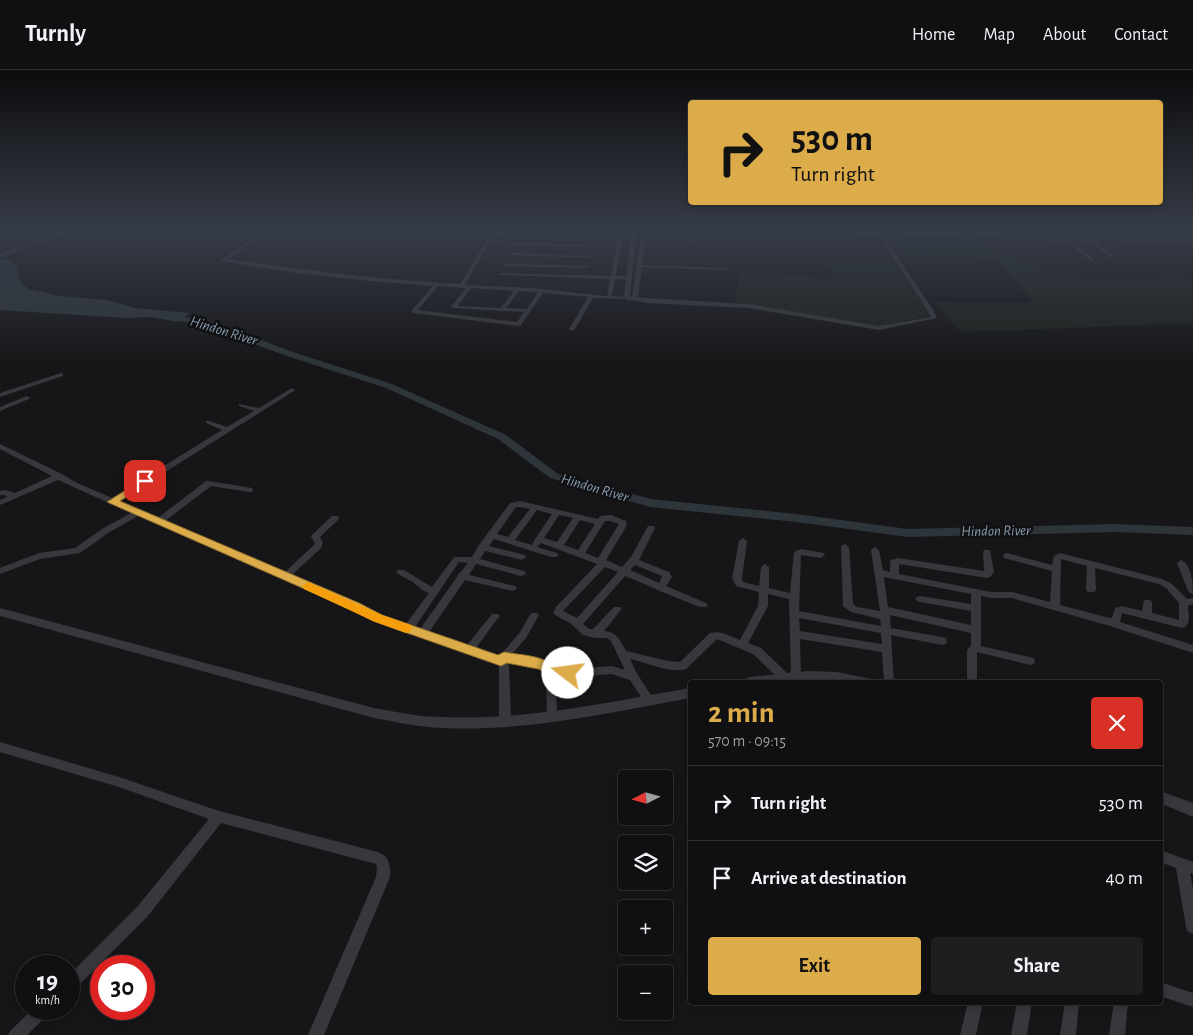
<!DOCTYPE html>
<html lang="en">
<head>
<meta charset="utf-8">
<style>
  :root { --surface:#101012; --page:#1e1e20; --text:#f1f3f6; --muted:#9c9d9f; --line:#303032; --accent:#ddac4a }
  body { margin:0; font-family:"Alegreya Sans",sans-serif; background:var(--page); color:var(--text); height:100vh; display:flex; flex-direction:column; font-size:19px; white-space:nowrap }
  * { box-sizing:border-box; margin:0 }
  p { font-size:16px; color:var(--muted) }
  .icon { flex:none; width:28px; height:28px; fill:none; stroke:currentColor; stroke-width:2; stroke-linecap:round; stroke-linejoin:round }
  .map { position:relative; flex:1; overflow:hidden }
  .details { position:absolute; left:688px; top:610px; width:475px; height:325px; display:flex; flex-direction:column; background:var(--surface); border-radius:5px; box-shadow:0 2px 8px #0003,0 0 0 1px var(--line) }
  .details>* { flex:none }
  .hud { position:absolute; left:688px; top:30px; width:475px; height:105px; border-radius:5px; box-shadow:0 2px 8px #0003,0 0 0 1px var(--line); background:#ddac4a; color:#111; overflow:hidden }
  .needle { width:32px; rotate:264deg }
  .buttons { position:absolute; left:618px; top:700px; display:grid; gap:10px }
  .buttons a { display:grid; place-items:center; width:55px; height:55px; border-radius:5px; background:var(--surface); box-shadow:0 2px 8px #0003,0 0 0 1px var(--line); font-size:25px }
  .speed { position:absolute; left:15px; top:885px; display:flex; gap:10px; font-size:25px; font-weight:700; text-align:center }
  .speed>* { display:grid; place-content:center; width:65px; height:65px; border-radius:50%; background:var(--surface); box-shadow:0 2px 8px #0003,0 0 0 1px var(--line); line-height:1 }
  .speed small { font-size:12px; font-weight:400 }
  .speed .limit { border:8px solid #d22; background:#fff; color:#111 }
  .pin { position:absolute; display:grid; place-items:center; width:42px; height:42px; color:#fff; margin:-21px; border-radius:10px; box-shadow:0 2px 8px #0006 }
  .me { position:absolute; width:55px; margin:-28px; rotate:285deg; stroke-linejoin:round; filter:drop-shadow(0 0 4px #0008) }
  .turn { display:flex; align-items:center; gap:18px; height:105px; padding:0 20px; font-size:22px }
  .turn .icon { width:65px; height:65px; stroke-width:2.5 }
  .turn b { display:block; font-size:35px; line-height:42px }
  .round { display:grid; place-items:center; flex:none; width:52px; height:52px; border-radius:5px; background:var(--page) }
  .summary { display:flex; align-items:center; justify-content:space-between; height:85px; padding:0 20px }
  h1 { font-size:30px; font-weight:700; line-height:38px; color:var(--accent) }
  .primary-button { display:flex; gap:10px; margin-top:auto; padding:10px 20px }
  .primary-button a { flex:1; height:58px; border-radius:5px; background:var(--accent); color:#111; font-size:20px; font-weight:700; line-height:58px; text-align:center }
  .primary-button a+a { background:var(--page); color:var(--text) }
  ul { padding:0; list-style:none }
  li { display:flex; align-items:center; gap:15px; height:75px; padding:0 20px; border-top:1px solid var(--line) }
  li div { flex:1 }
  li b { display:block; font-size:19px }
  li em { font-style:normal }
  header { display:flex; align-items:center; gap:30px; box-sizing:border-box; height:70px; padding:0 25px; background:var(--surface); border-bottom:1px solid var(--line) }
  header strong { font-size:24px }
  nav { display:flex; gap:28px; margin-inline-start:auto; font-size:18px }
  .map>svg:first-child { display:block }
  .green { fill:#1d221e }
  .water { fill:#2e353a }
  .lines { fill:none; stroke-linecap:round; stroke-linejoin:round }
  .river { fill:#2e353a; fill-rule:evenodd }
  .minor { fill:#38383c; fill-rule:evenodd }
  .tertiary { fill:#38383c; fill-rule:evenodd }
  .route { fill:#ddac4a; stroke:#907030 }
  .slow { fill:#f59e0b }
  .labels { text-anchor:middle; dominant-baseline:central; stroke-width:5; stroke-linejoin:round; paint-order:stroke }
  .water-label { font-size:15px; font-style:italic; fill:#859aad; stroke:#111113 }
</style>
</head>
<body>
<header>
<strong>Turnly</strong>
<nav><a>Home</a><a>Map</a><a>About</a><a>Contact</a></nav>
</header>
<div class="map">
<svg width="1193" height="965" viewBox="0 0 1193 965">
  <rect width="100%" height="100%" fill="#161618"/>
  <!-- green -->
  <path class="green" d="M888,165L977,168L1001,186L1020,188L1043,201L1073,204L1091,210H1153L1176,201L1193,209V253L962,262L933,232L1034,233L994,187L904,185Z
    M826,190L894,191L930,246L876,257L735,232L740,202L774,203V205L836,207Z"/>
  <!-- water -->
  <path class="water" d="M0,189L8,190L18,196L17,207L22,214L29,219L61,226L107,230L135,238L189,243L179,252L151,247L126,248L0,240Z"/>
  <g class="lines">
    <!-- river -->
    <path class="river" d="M164,244L209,251L293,282L392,314L506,365L558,404L651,429L796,444L908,459L1115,454L1193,457V465L1115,462L908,467L796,452L650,437L550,408L498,369L386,318L287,286L204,255L164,248Z"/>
    <!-- minor -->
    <path class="minor" d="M267,159H272L228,189C306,200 383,210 460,214L486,171L485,167H489L490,172L593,175L595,176V177L488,174L465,215L531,218L607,226L610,209L501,205L499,204L501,203L611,206L618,169L488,166L486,165L488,164L618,166L620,159H624L623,166L636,168L634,169H622L616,206H630L633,208L630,210L615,209L612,226L749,234L879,256L931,247L878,163L880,162L932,238L937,248L879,260L749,238L646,233L628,229L593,228L575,259L572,261L569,259L588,227L543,223L521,255L519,256L414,243L411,241L433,216C363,211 291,204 222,191V189ZM438,216L466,218L451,237L452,238L524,242L517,252L418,240ZM471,218L514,221L501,238L458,236ZM519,221L538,222L527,239L506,238Z
      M428,159H433L430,161Z
      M686,159H690L694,172L690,171Z
      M1044,166L1050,169L1072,172L1095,190L1091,191L1069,174L1047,171L1042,167Z
      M1067,167L1095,171L1113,186L1109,187L1092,173L1065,169Z
      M513,183L590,186L592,187L590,188L511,185V184Z
      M506,194L587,196L589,197L587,198L504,196V195Z
      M639,195L726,198L728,199L726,200L637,197V195Z
      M61,303L63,304V306L0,327V323Z
      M292,318L295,320L294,321L119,431L158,448L206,411H209L252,418L253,420L252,422H249L211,416L165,451L285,502L314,475L315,473L311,467L312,465L332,446H338L339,448L338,450L320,467L323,473L321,478L292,505L358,534L381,545L406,554L429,523L422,520L413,512L398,504L396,502L398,500H404L432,517L454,487H472L479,475L510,433L520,431L598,449L600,446L611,445L626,451L627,453L626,457L606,490L622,497L631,487L648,456H654L655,458L639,490L669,502L672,507L666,516L706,533L708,535L706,537H700L657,520L656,519L625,506L583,554L589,559H593L614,537H620L622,539L620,541L604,561C617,562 620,570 626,581L668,591L680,592L710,563C721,560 729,566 740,570L758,536L759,522L736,516L732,508L739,471L743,468L747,471L742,508L743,512L759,516L761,497L765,494L769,497V518L790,523L794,482L801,479L824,483L825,485L821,488L801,485L799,541L881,556L880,549L851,542L843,536L841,477L842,475L845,474L849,477L853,534L857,537L880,541L871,480L875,477L879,480L883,500L890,502V492L891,490L898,488L984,501L983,482L984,480H990L994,502L990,507L987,508L899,494V504L991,522H1012L1050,532L1052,501L1004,488L1003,486L1004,484L1007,483L1052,495L1054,486L1060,483L1162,509L1172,514L1187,529L1193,528V534L1188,536C1188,544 1192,555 1182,558L1122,543L1120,552L1193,575V583L1110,556L1012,528H991L981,526V576L1034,588L1035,591L1034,594L1030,595L977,582V612H967V580L971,576V563L890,545L891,558L942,567L946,568L947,571L946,574L942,575L891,565L894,612H884L882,582L800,569L801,606L800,609L796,610L792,609L791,606L789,529L768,524V536L748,573L761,578L788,604L789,607L788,610L784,611L780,610L753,584L717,569L686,599C668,604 647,592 630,589L636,602L654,630L653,633L649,634L645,633L630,610L612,604L556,609L557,644L556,647L552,649L548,647L547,644L546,612L543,600L533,596L507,591L509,595L511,650L509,653L505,655L501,653L499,650V596L494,592L375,551L352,538L138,446L108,463L80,483L40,489L0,504V498L39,483L75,478L102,459L131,443L58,410L0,435V430L8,426L4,425H0V421L5,420L15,423L52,406L0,379V374L62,404L75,412L112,428L222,360L206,353V351H210L227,357L254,341L239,336V334L259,338ZM516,437H520L530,439L508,467L497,464ZM537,440L552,444L535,469L532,475L515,470ZM559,445L573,448L557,472L544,468ZM580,450L595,454L578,480L564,475ZM605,451H610L619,454L598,488L585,483ZM494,469L551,487H557L558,485L557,483L537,477L541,473L597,494L556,537L553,543L555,545L570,553L583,565L595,568H607L611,571L625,600L612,596L554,601C547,587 527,586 512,584L526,568L539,545L537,543H531L520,562L500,586L476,578L498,548L500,546L498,544H492L467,575L429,562L465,510L512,521L515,520L517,518L515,516L469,505L476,494L521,506L524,505L526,503L524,501L480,489L485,481L522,490L526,487L525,485L489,476ZM1061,489L1087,496L1086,520L1088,522H1094L1096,520L1095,498L1159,514L1166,518L1179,533V550L1152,543V532L1150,530H1144L1142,541L1122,536L1115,538L1112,548H1109L1060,535ZM459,492L468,493L460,503L458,504L457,507L420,559L415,557ZM635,495L662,506V507L659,513L630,500ZM605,497L618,502L577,548L563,541ZM884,507L971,524V534L920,526L917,527L915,529L917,531L920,532L971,541V555L888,537ZM799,548L881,563L882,574L800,561Z
      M27,326L30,328L29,329L0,341V337Z
      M1181,490C1192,495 1193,513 1193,524L1190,523L1188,521L1177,493Z
      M0,672L119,707L219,741L378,782C389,786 391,796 390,807L324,965H308L376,807L377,798L376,794L221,753L147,847L74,920L69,922V905L137,837L209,749L119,717L0,682Z
      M1160,780L1193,792V804L1190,803L1193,819V864L1188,862L1186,857L1176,798L1160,792Z
      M1160,912L1193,923V937L1160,926Z
      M968,932H983L976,965H960Z
      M1017,932H1032L1027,965H1011Z
      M1065,932H1079L1076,965H1060Z
      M1114,932H1128L1125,965H1109Z
      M33,939H51L49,944L27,965H8L11,960Z"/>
    <!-- tertiary -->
    <path class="tertiary" d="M67,159H74L0,188V184Z
      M632,159H637L630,227L632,226L642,159H647L638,227L629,231L624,227Z
      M739,159H806L1193,169V173Z
      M0,538L374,638C396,642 419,647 442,647C525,651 609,632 690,618V628C609,643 525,662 442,658C419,657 396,652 374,648L0,546Z
      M808,601L837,602L871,609L873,612L808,611L782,612H743L745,609L749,607Z
      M1160,721L1193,733V747L1160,733Z"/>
  </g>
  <!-- sky -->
  <linearGradient id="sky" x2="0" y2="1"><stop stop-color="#0c0c0d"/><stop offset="0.54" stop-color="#363c48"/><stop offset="1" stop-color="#363c48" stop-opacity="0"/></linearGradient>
  <rect width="1193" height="294" fill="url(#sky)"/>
  <!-- route -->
  <path class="route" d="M145,408L149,409V413L120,431L359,533L382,545L498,585L504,582C518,585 548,585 555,599H573L575,603L573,607C565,610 554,611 546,609L543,601L538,599L507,593L501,596L373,551L350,539L107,432Z"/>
  <!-- slow -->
  <path class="slow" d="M308,512L382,545L411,555L412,558L411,561L406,563L373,551L304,519L302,516Z"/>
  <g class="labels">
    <!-- water labels -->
    <g class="water-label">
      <text transform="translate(224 261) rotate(17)">Hindon River</text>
      <text transform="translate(595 418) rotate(16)">Hindon River</text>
      <text transform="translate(996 461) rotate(-1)">Hindon River</text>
    </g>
  </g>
</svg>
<div class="buttons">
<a><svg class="needle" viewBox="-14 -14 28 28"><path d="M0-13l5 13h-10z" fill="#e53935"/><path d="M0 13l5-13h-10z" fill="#9c9d9f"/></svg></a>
<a><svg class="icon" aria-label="layers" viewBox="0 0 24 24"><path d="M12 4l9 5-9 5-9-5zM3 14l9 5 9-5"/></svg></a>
<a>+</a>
<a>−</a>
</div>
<div class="speed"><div>19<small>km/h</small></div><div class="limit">30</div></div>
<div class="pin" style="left:145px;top:411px;background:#d93025"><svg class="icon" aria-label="arrive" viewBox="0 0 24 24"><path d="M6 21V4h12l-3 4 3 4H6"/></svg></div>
<svg class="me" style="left:568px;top:603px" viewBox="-20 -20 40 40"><circle r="19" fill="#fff"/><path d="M0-13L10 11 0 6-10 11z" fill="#ddac4a"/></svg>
<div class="hud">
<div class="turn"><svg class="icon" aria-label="right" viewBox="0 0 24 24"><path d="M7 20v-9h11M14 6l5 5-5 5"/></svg><div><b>530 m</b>Turn right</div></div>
</div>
<section class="details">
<div class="summary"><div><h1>2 min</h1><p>570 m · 09:15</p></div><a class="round" style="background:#d93025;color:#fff"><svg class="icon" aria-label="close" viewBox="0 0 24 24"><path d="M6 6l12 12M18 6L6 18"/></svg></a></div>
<ul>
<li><svg class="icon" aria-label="right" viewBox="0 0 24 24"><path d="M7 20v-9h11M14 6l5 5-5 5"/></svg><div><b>Turn right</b></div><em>530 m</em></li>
<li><svg class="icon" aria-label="arrive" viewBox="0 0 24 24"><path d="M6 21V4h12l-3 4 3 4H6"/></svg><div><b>Arrive at destination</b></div><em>40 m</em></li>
</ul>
<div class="primary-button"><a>Exit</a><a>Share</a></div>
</section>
</div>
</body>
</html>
